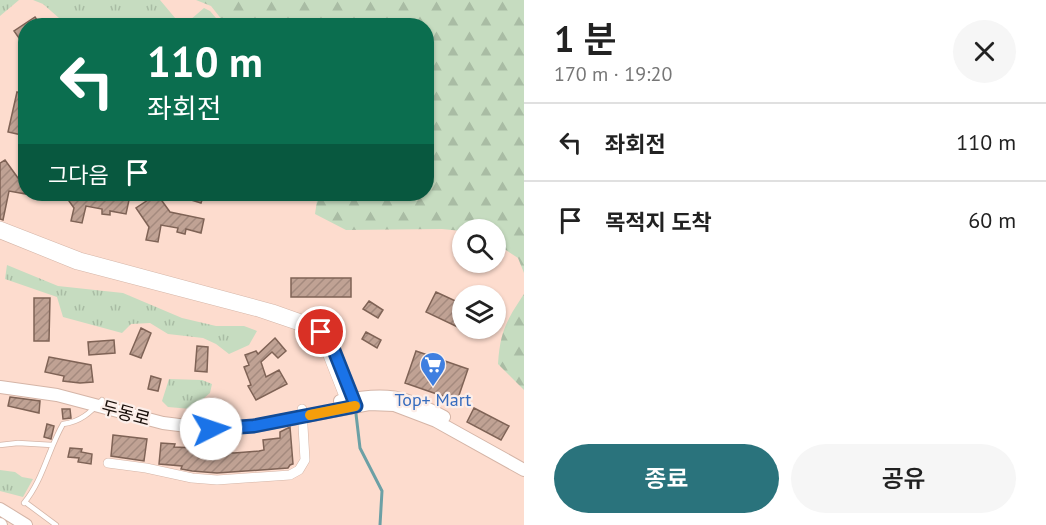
<!DOCTYPE html>
<html lang="ko">
<head>
<meta charset="utf-8">
<style>
  :root { --surface:#fff; --page:#f6f6f6; --text:#222; --muted:#767676; --line:#e0e0e0; --accent:#2a737c }
  body { margin:0; font-family:"PT Sans","Noto Sans KR",sans-serif; background:var(--page); color:var(--text); height:100vh; display:flex; flex-direction:column; font-size:22px; white-space:nowrap }
  * { box-sizing:border-box; margin:0 }
  p { font-size:20px; color:var(--muted) }
  .icon { flex:none; width:33px; height:33px; fill:none; stroke:currentColor; stroke-width:2; stroke-linecap:round; stroke-linejoin:round }
  .map { position:relative; flex:1; overflow:hidden }
  .side { display:flex; flex-direction:column; background:var(--surface); width:522px }
  .side>* { flex:none }
  .top-card { position:absolute; left:18px; top:18px; width:416px; height:183px; border-radius:24px; box-shadow:0 2px 4px #0004; background:#0b6e4f; color:#fff; overflow:hidden }
  .fabs { position:absolute; left:452px; top:219px; display:grid; gap:12px }
  .fabs a { display:grid; place-items:center; width:54px; height:54px; border-radius:50%; background:var(--surface); box-shadow:0 2px 4px #0004; font-size:30px }
  .pin { position:absolute; display:grid; place-items:center; width:51px; height:51px; color:#fff; margin:-26px; border:3px solid #fff; border-radius:50%; box-shadow:0 2px 6px #0007 }
  .me { position:absolute; width:66px; margin:-33px; rotate:86deg; stroke-linejoin:round; filter:drop-shadow(0 0 4px #0008) }
  .turn { display:flex; align-items:center; gap:21px; height:126px; padding:0 30px; font-size:27px }
  .turn .icon { width:78px; height:78px; stroke-width:2.5 }
  .turn b { display:block; font-size:42px; line-height:51px }
  .then { display:flex; align-items:center; height:57px; padding:0 30px; background:#0003; gap:12px; font-size:22px }
  .round { display:grid; place-items:center; flex:none; width:63px; height:63px; border-radius:32px; background:var(--page) }
  .summary { display:flex; align-items:center; justify-content:space-between; height:102px; padding:0 30px }
  h1 { font-size:36px; font-weight:600; line-height:45px }
  .cta { display:flex; gap:12px; margin-top:auto; padding:12px 30px }
  .cta a { flex:1; height:69px; border-radius:36px; background:var(--accent); color:#fff; font-size:24px; font-weight:600; line-height:69px; text-align:center }
  .cta a+a { background:var(--page); color:var(--text) }
  ul { padding:0; list-style:none }
  li { display:flex; align-items:center; gap:18px; height:78px; padding:0 30px; border-top:2px solid var(--line) }
  li div { flex:1 }
  li b { display:block; font-size:22px }
  li em { font-style:normal }
  main { display:flex; flex:1; min-height:0 }
  .map>svg:first-child { display:block }
  .grass { fill:url(#grass-tufts) }
  .forest { fill:url(#forest-firs) }
  .lines { fill:none; stroke-linecap:round; stroke-linejoin:round }
  .stream { stroke:#6ca0a5; stroke-width:3 }
  .building { fill:url(#building-hatch); stroke:#7f6356; stroke-width:1.5 }
  .service-casing { stroke:#d5b5a7; stroke-width:6 }
  .minor-casing { stroke:#d5b5a7; stroke-width:10 }
  .tertiary-casing { stroke:#d5b5a7; stroke-width:14 }
  .service { stroke:#fff; stroke-width:4.5 }
  .minor { stroke:#fff; stroke-width:9 }
  .tertiary { stroke:#fff; stroke-width:12 }
  .route-casing { stroke:#114b97; stroke-width:15 }
  .route { stroke:#1a73e8; stroke-width:10 }
  .slow { stroke:#f59e0b; stroke-width:10 }
  .labels { text-anchor:middle; dominant-baseline:central; stroke-width:4.5; stroke-linejoin:round; paint-order:stroke }
  .shop-label { font-size:18px; fill:#366cbe; stroke:#fceee9 }
  .street-label { font-size:18px; fill:#170d08; stroke:#fceee9 }
</style>
</head>
<body>
<main>
<div class="map">
<svg width="524" height="525" viewBox="0 0 524 525">
  <defs>
    <pattern id="grass-tufts" width="24" height="20" patternUnits="userSpaceOnUse" patternTransform="scale(1.5)"><rect width="24" height="20" fill="#c6dcc0"/><path d="M3 7l-1-3M5 7V3M7 7l1-3M15 17l-1-3M17 17v-4M19 17l1-3" fill="none" stroke="#a9bca4"/></pattern>
    <pattern id="forest-firs" width="22" height="20" patternUnits="userSpaceOnUse" patternTransform="scale(1.5)"><rect width="22" height="20" fill="#c6dcc0"/><path d="M5 1l3.5 6h-7zM16 11l3.5 6h-7z" fill="#a9bca4"/></pattern>
    <pattern id="building-hatch" width="6" height="6" patternUnits="userSpaceOnUse" patternTransform="scale(1.5)"><rect width="6" height="6" fill="#c0a294"/><path d="M-1 1l2-2M0 6l6-6M5 7l2-2" fill="none" stroke="#a48a7e"/></pattern>
  </defs>
  <rect width="100%" height="100%" fill="#fddcce"/>
  <!-- grass -->
  <path class="grass" d="M0,0H19L0,16Z
    M33,0H160L181,25H67L43,4Z
    M204,8L210,11L222,25H189L190,20Z
    M7,265L58,286L123,293L182,318L216,326H244L257,331L249,345L229,354L216,344L203,338L168,334L150,323L131,324L122,333L63,317L57,297L5,279Z
    M169,379L202,380L212,384L210,393L191,409L168,407L162,401Z
    M0,470L15,472L22,477L33,479L23,497L0,491Z"/>
  <!-- forest -->
  <path class="forest" d="M196,0H524V273L518,258L495,243V230H462V231L442,229L346,230L315,214L318,194H426V26L226,25L211,6Z
    M524,294V390L498,364C500,332 506,321 524,294Z"/>
  <g class="lines">
    <!-- stream -->
    <path class="stream" d="M356,414L360,448L382,491L380,525"/>
  </g>
  <!-- building -->
  <path class="building" d="M35,17L41,26H26V48L14,31Z
    M17,92L26,94V121L22,135L8,132Z
    M5,160L18,178L26,180V194L9,191L3,220L0,219V163Z
    M64,194H95L129,200L126,214L110,211V215L102,214V209L86,206L82,223L71,221L74,208Z
    M157,194L170,212L204,219L201,233L186,229L185,234L177,232L178,228L161,225L158,242L146,240L149,227L136,208Z
    M190,194H204L201,203L188,199Z
    M291,278H351V297H291Z
    M436,292L462,304V329L426,312Z
    M34,298H50L49,341H34Z
    M369,301L383,310L378,318L363,309Z
    M141,328L151,333L141,358L130,354Z
    M366,332L381,340L377,348L362,339Z
    M275,338L286,351L278,358L272,352L261,362L266,377L279,370L287,384L256,400L248,386L251,385L244,367L249,365L245,355L256,351L258,354Z
    M114,340L115,353L89,355L88,342Z
    M197,346L208,347L207,372L195,371Z
    M416,351L468,369L457,401L405,383Z
    M49,357L91,365L93,382L80,383L63,381L64,376L45,372Z
    M151,376L161,379L158,391L148,389Z
    M10,397L40,401L39,413L8,406Z
    M474,408L509,426L501,440L467,422Z
    M62,409H70L71,418L63,419Z
    M47,424L54,426L51,439L44,437Z
    M290,427L293,464L290,465L288,468L217,473L192,471L181,469L182,466L159,464L161,443L175,444L174,447L196,448V451L234,453L259,451L264,450L263,440L280,438V432Z
    M113,435L147,439L144,461L111,456Z
    M70,448L82,449L81,452L92,454L91,464L78,462L79,458L68,457Z"/>
  <g class="lines">
    <defs>
      <path id="service" d="M0,445L18,443L52,445
        M25,502L56,525
        M24,503C43,480 48,450 63,424C80,422 90,413 102,400"/>
      <path id="minor" d="M0,226L80,257L273,309L304,320L321,332L333,348L355,404
        M0,234L77,265L258,312L308,329L319,339L327,353L347,404
        M108,463L146,468L192,478L217,480L290,475L299,470L305,460L302,409"/>
      <path id="tertiary" d="M0,387L57,395L163,423L211,429L254,426L369,404L394,405L436,421L524,470
        M340,401C385,392 404,395 444,417
        M0,509L26,525
        M0,524L1,525"/>
    </defs>
    <!-- service casing -->
    <use href="#service" class="service-casing"/>
    <!-- minor casing -->
    <use href="#minor" class="minor-casing"/>
    <!-- tertiary casing -->
    <use href="#tertiary" class="tertiary-casing"/>
    <!-- service -->
    <use href="#service" class="service"/>
    <!-- minor -->
    <use href="#minor" class="minor"/>
    <!-- tertiary -->
    <use href="#tertiary" class="tertiary"/>
  </g>
  <g class="lines">
    <defs>
      <path id="route" d="M211,429L254,426L356,406L333,348L321,332"/>
    </defs>
    <!-- route casing -->
    <use href="#route" class="route-casing"/>
    <!-- route -->
    <use href="#route" class="route"/>
    <!-- slow -->
    <path class="slow" d="M310,415L355,406"/>
  </g>
  <!-- icons -->
  <defs>
    <symbol id="supermarket-pin" viewBox="-11 -11 22 30"><path d="M0 17L-7.5 6A9.5 9.5 0 1 1 7.5 6Z" fill="#3f7fe0" stroke="#fceee9"/><path d="M-6-5.5h2.5l.6 2H6L4.5 2H-2.5L-4.4-4H-6ZM-1.5 3.2a1.3 1.3 0 1 0 .1 0ZM3 3.2a1.3 1.3 0 1 0 .1 0Z" fill="#fff"/></symbol>
  </defs>
  <g fill-rule="evenodd">
    <use href="#supermarket-pin" x="418" y="350" width="30" height="40"/>
  </g>
  <g class="labels">
    <!-- shop labels -->
    <g class="shop-label">
      <text x="433" y="399">Top+ Mart</text>
    </g>
    <!-- street labels -->
    <g class="street-label">
      <text transform="translate(126 413) rotate(15)">두동로</text>
    </g>
  </g>
</svg>
<div class="fabs">
<a><svg class="icon" aria-label="search" viewBox="0 0 24 24"><circle cx="10" cy="10" r="6"/><path d="M15 15l6 6"/></svg></a>
<a><svg class="icon" aria-label="layers" viewBox="0 0 24 24"><path d="M12 4l9 5-9 5-9-5zM3 14l9 5 9-5"/></svg></a>
</div>
<div class="pin" style="left:321px;top:332px;background:#d93025"><svg class="icon" aria-label="arrive" viewBox="0 0 24 24"><path d="M6 21V4h12l-3 4 3 4H6"/></svg></div>
<svg class="me" style="left:211px;top:429px" viewBox="-20 -20 40 40"><circle r="19" fill="#fff"/><path d="M0-13L10 11 0 6-10 11z" fill="#1a73e8"/></svg>
<div class="top-card">
<div class="turn"><svg class="icon" aria-label="left" viewBox="0 0 24 24"><path d="M17 20v-9H6M10 6l-5 5 5 5"/></svg><div><b>110 m</b>좌회전</div></div>
<div class="then">그다음<svg class="icon" aria-label="arrive" viewBox="0 0 24 24"><path d="M6 21V4h12l-3 4 3 4H6"/></svg></div>
</div>
</div>
<section class="side">
<div class="summary"><div><h1>1 분</h1><p>170 m · 19:20</p></div><a class="round"><svg class="icon" aria-label="close" viewBox="0 0 24 24"><path d="M6 6l12 12M18 6L6 18"/></svg></a></div>
<ul>
<li><svg class="icon" aria-label="left" viewBox="0 0 24 24"><path d="M17 20v-9H6M10 6l-5 5 5 5"/></svg><div><b>좌회전</b></div><em>110 m</em></li>
<li><svg class="icon" aria-label="arrive" viewBox="0 0 24 24"><path d="M6 21V4h12l-3 4 3 4H6"/></svg><div><b>목적지 도착</b></div><em>60 m</em></li>
</ul>
<div class="cta"><a>종료</a><a>공유</a></div>
</section>
</main>
</body>
</html>
